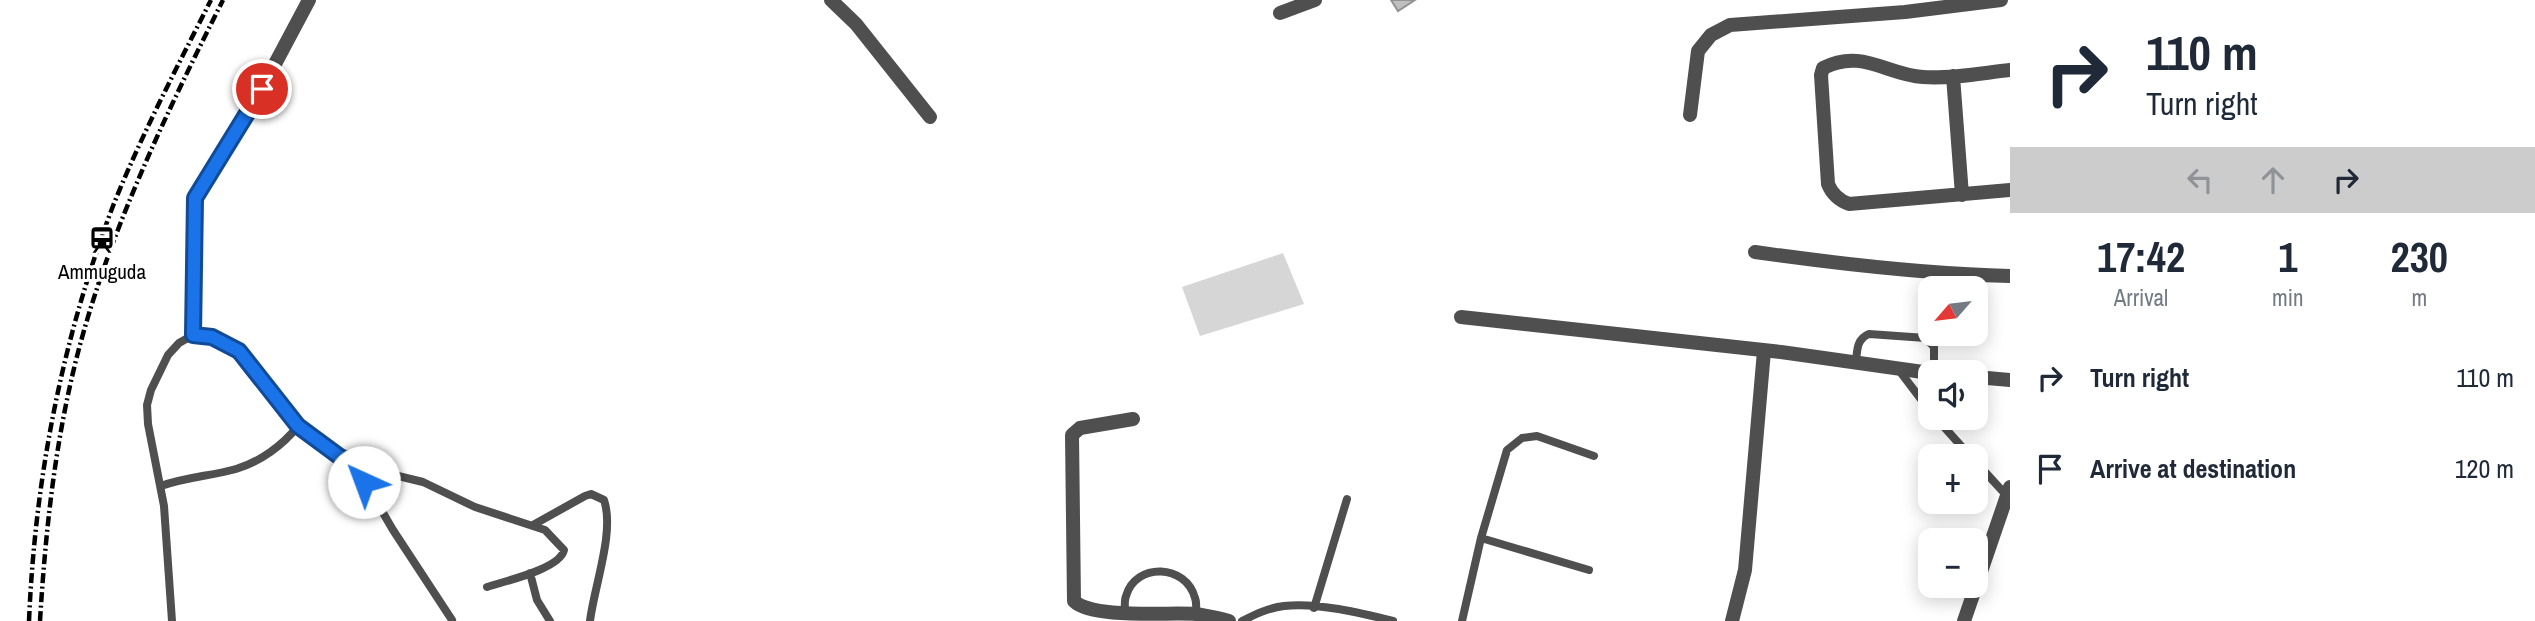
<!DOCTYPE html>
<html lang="en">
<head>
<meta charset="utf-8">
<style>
  :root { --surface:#fff; --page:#f6f6f7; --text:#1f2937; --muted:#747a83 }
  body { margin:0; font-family:"Archivo Narrow",sans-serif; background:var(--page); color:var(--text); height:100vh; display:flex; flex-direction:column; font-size:26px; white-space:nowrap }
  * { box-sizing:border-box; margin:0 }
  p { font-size:23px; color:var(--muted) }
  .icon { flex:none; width:38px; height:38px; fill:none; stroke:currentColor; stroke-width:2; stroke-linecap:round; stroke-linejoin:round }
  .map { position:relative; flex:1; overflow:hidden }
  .panel { display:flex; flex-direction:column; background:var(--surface); width:525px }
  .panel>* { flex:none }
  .hud { background:#fff; color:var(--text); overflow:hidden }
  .needle { width:46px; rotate:242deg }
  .fabs { position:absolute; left:1918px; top:276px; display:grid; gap:14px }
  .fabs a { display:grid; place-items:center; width:70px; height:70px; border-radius:14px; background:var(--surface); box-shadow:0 4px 18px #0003; font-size:35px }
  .pin { position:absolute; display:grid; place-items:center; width:60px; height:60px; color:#fff; margin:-30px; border:4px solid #fff; border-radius:50%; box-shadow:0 2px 7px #0007 }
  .me { position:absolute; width:77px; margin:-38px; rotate:317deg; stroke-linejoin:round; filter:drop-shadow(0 0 5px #0008) }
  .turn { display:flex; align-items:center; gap:24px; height:147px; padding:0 21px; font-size:32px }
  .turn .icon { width:91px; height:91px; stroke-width:2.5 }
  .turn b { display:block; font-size:49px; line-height:60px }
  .lanes { display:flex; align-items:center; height:66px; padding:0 21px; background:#0003; justify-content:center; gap:35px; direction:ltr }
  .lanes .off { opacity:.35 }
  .eta { display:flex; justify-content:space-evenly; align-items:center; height:119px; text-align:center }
  .eta b { font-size:42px; font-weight:700; line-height:49px }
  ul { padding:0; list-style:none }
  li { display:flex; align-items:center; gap:21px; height:91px; padding:0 21px }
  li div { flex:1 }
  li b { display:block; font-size:26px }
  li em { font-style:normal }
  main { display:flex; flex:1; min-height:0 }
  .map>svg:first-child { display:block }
  .green { fill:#d6d6d6 }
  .building { fill:#bfbfbf; stroke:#939393; stroke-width:2 }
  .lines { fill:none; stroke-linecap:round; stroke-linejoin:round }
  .service { stroke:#4f4f4f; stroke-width:8 }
  .minor { stroke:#4f4f4f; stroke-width:14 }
  .rail { stroke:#000; stroke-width:4.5; stroke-dasharray:10 3.5 2 3.5; stroke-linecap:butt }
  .route-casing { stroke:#114b97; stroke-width:18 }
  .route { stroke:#1a73e8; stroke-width:12 }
  .labels { text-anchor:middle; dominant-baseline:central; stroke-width:6; stroke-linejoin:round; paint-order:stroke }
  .poi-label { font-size:21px; fill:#000; stroke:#fff }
</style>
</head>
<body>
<main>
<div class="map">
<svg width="2010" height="621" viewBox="0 0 2010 621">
  <rect width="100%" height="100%" fill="#fff"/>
  <!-- green -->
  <path class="green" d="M1283,253L1304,304L1200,336L1182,287Z"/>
  <!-- building -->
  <path class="building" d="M1391,0H1415L1398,11Z"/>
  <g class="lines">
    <!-- service -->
    <path class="service" d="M1856,364C1857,352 1856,339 1869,334L1926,338L1934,347V373
      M1898,369L1930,411
      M1936,418L1971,457
      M1976,462L2007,496
      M354,463L393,530L452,620
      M161,486C186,477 211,476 236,469C260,462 283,445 298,426
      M533,525L585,496L591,494L604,500C615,532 594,587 590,621
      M1481,538L1589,570
      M530,573L537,600L550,621
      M1314,608L1347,499
      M1125,613C1125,608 1124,601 1126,596C1136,562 1186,564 1195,598C1197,603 1196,609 1196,614
      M172,621L164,506L148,424L147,405L151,390L168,355L179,343L193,335L212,337L239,351L298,426L340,457L369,469L423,482L475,507L545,530L564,550C560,569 505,581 487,587
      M1242,621C1256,614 1268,608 1284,606C1316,602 1361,613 1393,621
      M1462,621L1481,538L1507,450L1522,438L1537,436L1594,456"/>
    <!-- minor -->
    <path class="minor" d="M831,0L856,24L930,117
      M1280,13L1315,0
      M2010,70C1982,73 1951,79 1923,77C1887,75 1862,48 1823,68L1821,75L1828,184C1832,194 1838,200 1849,204L2010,190
      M1953,76L1962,195
      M1690,115L1698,51L1711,35L1730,25L1905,12L2001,0
      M1755,252C1840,264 1924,274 2010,276
      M1461,317L1781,352L1930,373
      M193,335L195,198L250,111L309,0
      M1976,377L2010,380
      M1133,419L1080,428L1072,435L1074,601C1092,619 1169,612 1196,614C1207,616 1218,618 1229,621
      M1732,621L1745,570L1764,351
      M1964,621L2010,487"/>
    <!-- rail -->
    <path class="rail" d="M29,621C35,478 62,340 113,206C141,136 177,67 211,0
      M40,621C46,522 57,423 85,327C118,213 170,106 223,0"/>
  </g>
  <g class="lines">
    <defs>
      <path id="route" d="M262,89L195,198L193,335L212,337L239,351L298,426L340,457L354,463L364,482"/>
    </defs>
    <!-- route casing -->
    <use href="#route" class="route-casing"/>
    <!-- route -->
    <use href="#route" class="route"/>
  </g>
  <!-- icons -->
  <defs>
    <symbol id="station-bare" viewBox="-9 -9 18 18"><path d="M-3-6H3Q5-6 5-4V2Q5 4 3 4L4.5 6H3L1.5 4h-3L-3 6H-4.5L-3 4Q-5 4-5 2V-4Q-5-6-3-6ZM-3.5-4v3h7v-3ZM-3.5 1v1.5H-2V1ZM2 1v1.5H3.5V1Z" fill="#000" stroke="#fff" stroke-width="2.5" paint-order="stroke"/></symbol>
  </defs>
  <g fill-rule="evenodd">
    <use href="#station-bare" x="83" y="221" width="38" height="38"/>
  </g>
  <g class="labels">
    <!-- poi labels -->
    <g class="poi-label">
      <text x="102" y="271">Ammuguda</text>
    </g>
  </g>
</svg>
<div class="fabs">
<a><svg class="needle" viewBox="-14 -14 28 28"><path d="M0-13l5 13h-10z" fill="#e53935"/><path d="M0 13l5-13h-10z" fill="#747a83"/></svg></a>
<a><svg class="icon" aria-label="sound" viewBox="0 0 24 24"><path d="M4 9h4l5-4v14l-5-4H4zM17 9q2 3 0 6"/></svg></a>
<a>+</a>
<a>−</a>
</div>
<div class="pin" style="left:262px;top:89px;background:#d93025"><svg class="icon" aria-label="arrive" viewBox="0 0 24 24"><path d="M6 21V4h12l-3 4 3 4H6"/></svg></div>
<svg class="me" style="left:364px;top:482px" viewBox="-20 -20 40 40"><circle r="19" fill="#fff"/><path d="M0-13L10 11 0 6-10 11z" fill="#1a73e8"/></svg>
</div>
<section class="panel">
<div class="hud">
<div class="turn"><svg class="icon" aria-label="right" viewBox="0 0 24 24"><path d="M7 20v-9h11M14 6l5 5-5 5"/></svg><div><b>110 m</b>Turn right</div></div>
<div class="lanes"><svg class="icon off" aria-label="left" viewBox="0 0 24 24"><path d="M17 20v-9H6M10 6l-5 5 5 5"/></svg><svg class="icon off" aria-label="ahead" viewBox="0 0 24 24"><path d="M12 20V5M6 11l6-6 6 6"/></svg><svg class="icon" aria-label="right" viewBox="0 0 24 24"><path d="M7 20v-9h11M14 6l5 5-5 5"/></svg></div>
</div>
<div class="eta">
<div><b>17:42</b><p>Arrival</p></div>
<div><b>1</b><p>min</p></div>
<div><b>230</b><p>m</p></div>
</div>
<ul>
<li><svg class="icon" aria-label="right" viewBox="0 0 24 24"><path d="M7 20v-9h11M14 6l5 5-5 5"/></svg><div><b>Turn right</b></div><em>110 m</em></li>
<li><svg class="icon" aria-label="arrive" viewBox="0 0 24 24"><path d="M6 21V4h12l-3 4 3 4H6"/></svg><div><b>Arrive at destination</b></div><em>120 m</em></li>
</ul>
</section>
</main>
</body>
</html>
